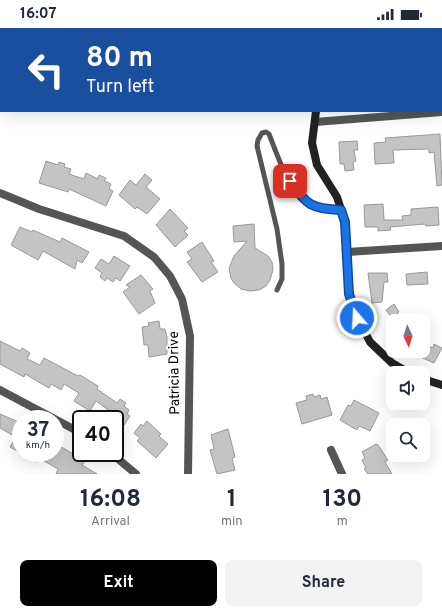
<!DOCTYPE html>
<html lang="en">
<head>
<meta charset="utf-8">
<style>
  :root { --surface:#fff; --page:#f2f2f3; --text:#1f2937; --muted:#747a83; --accent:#000 }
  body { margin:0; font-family:Overpass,sans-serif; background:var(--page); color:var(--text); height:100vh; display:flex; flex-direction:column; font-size:15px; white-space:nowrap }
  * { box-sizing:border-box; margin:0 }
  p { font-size:13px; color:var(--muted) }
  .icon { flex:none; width:22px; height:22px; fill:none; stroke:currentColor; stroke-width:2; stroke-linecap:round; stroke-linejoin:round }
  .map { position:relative; height:446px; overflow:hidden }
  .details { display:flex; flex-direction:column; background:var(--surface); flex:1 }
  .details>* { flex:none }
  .hud { position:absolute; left:0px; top:0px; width:442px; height:84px; box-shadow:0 4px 16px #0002; background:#1a4fa0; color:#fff; overflow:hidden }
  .needle { width:26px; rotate:176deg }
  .tools { position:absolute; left:386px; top:286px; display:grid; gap:8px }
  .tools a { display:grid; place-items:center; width:44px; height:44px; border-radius:8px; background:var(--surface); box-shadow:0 4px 16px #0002; font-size:20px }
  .speed { position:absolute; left:12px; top:382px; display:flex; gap:8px; font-size:20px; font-weight:700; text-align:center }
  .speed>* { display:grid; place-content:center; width:52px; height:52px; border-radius:50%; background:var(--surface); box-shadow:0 4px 16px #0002; line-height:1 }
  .speed small { font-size:10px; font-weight:400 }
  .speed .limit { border:2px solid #111; border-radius:6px; background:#fff; color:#111 }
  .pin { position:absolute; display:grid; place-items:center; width:34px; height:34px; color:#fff; margin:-17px; border-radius:8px; box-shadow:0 2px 6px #0006 }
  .me { position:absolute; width:44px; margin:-22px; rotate:341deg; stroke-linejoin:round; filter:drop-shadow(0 0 3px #0008) }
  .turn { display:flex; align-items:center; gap:14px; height:84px; padding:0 20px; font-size:18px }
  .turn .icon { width:52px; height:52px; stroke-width:2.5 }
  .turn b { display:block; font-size:28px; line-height:34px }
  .eta { display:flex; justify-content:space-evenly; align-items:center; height:68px; text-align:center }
  .eta b { font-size:24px; font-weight:700; line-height:28px }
  .action { display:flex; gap:8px; margin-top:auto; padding:8px 20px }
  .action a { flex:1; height:46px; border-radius:8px; background:var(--accent); color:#fff; font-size:16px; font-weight:700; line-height:46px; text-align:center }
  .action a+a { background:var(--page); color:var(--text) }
  .status { display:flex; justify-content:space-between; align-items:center; height:28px; padding:0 20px; background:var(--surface); direction:ltr }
  .status svg { height:11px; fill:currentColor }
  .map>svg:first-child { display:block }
  .building { fill:#c4c4c4; stroke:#999 }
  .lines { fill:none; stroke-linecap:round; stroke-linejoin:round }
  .lane { stroke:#555; stroke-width:5 }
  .street { stroke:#555; stroke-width:8 }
  .secondary { stroke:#222; stroke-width:8 }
  .route-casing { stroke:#114b97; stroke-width:10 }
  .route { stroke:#1a73e8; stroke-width:7 }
  .labels { text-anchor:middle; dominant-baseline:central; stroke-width:4; stroke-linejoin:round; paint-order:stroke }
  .street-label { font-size:14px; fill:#000; stroke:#fff }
</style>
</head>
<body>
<div class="status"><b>16:07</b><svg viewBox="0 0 49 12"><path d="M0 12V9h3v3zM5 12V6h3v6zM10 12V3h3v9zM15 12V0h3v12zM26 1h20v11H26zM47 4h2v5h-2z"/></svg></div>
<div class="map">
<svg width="442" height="446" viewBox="0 0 442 446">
  <rect width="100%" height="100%" fill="#fff"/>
  <!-- building -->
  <path class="building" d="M440,106L442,157L437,158L434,124L429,125V121L393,122L394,135L375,136L374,115L386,114L385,110Z
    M357,113L358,122H354L356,133L353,134L354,142L345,143L344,136H340L339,114Z
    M46,133L58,137L59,134L65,136L64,139L71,141L69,146L84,151L86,145L98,151L99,147L106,150L104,153L111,156L109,161L113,163L106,178L69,161L68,164L39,155Z
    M145,146L152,152L146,159L160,171L147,186L137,179L135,181L119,167L130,152L136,157Z
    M383,176L384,192H403L402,188L411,187V181L438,179L439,197L426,198L425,196L390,199L391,202L378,203V199H365L364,177Z
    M170,181L188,200L184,203L188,207L175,219L156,197Z
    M254,196L255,220L268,228L272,234L273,242L270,252L266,258L259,262L250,263L241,261L234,255L231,250L229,240L234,228L247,213L234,214L233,198Z
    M20,199L32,204L33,202L60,214L62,210L89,224L82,235L77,232L75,241L43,223L38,232L11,217Z
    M202,214L214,233L211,234L218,244L202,254L187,234L192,231L187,224Z
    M114,228L130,238L120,253L116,250L113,254L107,250L105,253L100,249L102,245L95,240L101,231L109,236Z
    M427,244L428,256L407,257L406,246Z
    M368,245H387L388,254H384L382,274L372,275Z
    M141,247L153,261L150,263L155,275L139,286L123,264L130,259L126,257Z
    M394,276L399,284L392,290L386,282Z
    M159,293L160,301H165L167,309V326L149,329L148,317H144L142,299L149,298L148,295Z
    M0,313L20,323L22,320L30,325L27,331L40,337L44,330L78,348L80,347L98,358L97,361L117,375L120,371L126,375L124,378L129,382L127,386L130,388L120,403L115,399V391H106L111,384L96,373L90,383L74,373L79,365L64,356L61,362L51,356L49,360L25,346L24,349L0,336Z
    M423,316L433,320L434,316L442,320L434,335L407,323H423Z
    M313,366L314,369L320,367L321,371L327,369L332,387L302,396L296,375L307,372L306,368Z
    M354,372L379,385L370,403L359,398L357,402L340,392L348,377L351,378Z
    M0,386L21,395V425L10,419L16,409L0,400Z
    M147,393L161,406L159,408L168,416L156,430L137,413L140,410L134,405L141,396L143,398Z
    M228,401L235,429L232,430L235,442L217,446L210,422L214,421L211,407Z
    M376,416L378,417L388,432L385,434L392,446H368L364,441L366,440L362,432L365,430L362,424Z
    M58,417L85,433L82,437L97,446H56L58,441L39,430L37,434L21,425H55Z"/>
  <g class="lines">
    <!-- lane -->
    <path class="lane" d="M277,262L282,251V236L277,201L257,118L258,112L262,105L266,104L269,106C277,126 289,164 308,176C317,182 330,181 341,181"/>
    <!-- street -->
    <path class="street" d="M161,0L163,1
      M315,94L442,84
      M0,165L39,181L124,208L154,229L170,248L182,271L190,308L188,446
      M347,224L442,218
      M0,362L81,405
      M331,422L342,446
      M111,425L136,446"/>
    <!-- secondary -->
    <path class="secondary" d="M325,1V0
      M316,83L312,115L317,137L337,169L345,194L349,266L357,289L370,314L392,335L409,345
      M423,351L442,357"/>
  </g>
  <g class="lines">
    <defs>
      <path id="route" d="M290,153C306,177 312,181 341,182L345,194L349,266L357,290"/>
    </defs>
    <!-- route casing -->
    <use href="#route" class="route-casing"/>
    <!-- route -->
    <use href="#route" class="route"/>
  </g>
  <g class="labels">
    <!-- street labels -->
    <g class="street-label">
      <text transform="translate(175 345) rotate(-91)">Patricia Drive</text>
    </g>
  </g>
</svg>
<div class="tools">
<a><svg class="needle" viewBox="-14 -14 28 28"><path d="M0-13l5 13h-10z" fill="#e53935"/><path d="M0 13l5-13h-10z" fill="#747a83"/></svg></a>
<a><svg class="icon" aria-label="sound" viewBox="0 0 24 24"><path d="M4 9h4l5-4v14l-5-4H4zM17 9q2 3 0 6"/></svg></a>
<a><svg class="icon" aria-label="search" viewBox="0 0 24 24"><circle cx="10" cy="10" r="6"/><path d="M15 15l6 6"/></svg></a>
</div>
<div class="speed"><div>37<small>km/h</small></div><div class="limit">40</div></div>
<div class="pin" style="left:290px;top:153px;background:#d93025"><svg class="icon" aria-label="arrive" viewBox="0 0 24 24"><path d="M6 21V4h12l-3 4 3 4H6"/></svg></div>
<svg class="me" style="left:357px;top:290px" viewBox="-20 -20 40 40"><circle r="17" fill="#1a73e8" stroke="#fff" stroke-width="3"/><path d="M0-11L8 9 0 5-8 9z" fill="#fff"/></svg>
<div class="hud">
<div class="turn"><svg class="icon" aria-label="left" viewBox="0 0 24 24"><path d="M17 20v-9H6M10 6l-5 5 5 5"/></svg><div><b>80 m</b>Turn left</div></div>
</div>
</div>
<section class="details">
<div class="eta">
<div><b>16:08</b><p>Arrival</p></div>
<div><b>1</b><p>min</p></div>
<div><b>130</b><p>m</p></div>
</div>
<div class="action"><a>Exit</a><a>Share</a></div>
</section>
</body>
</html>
